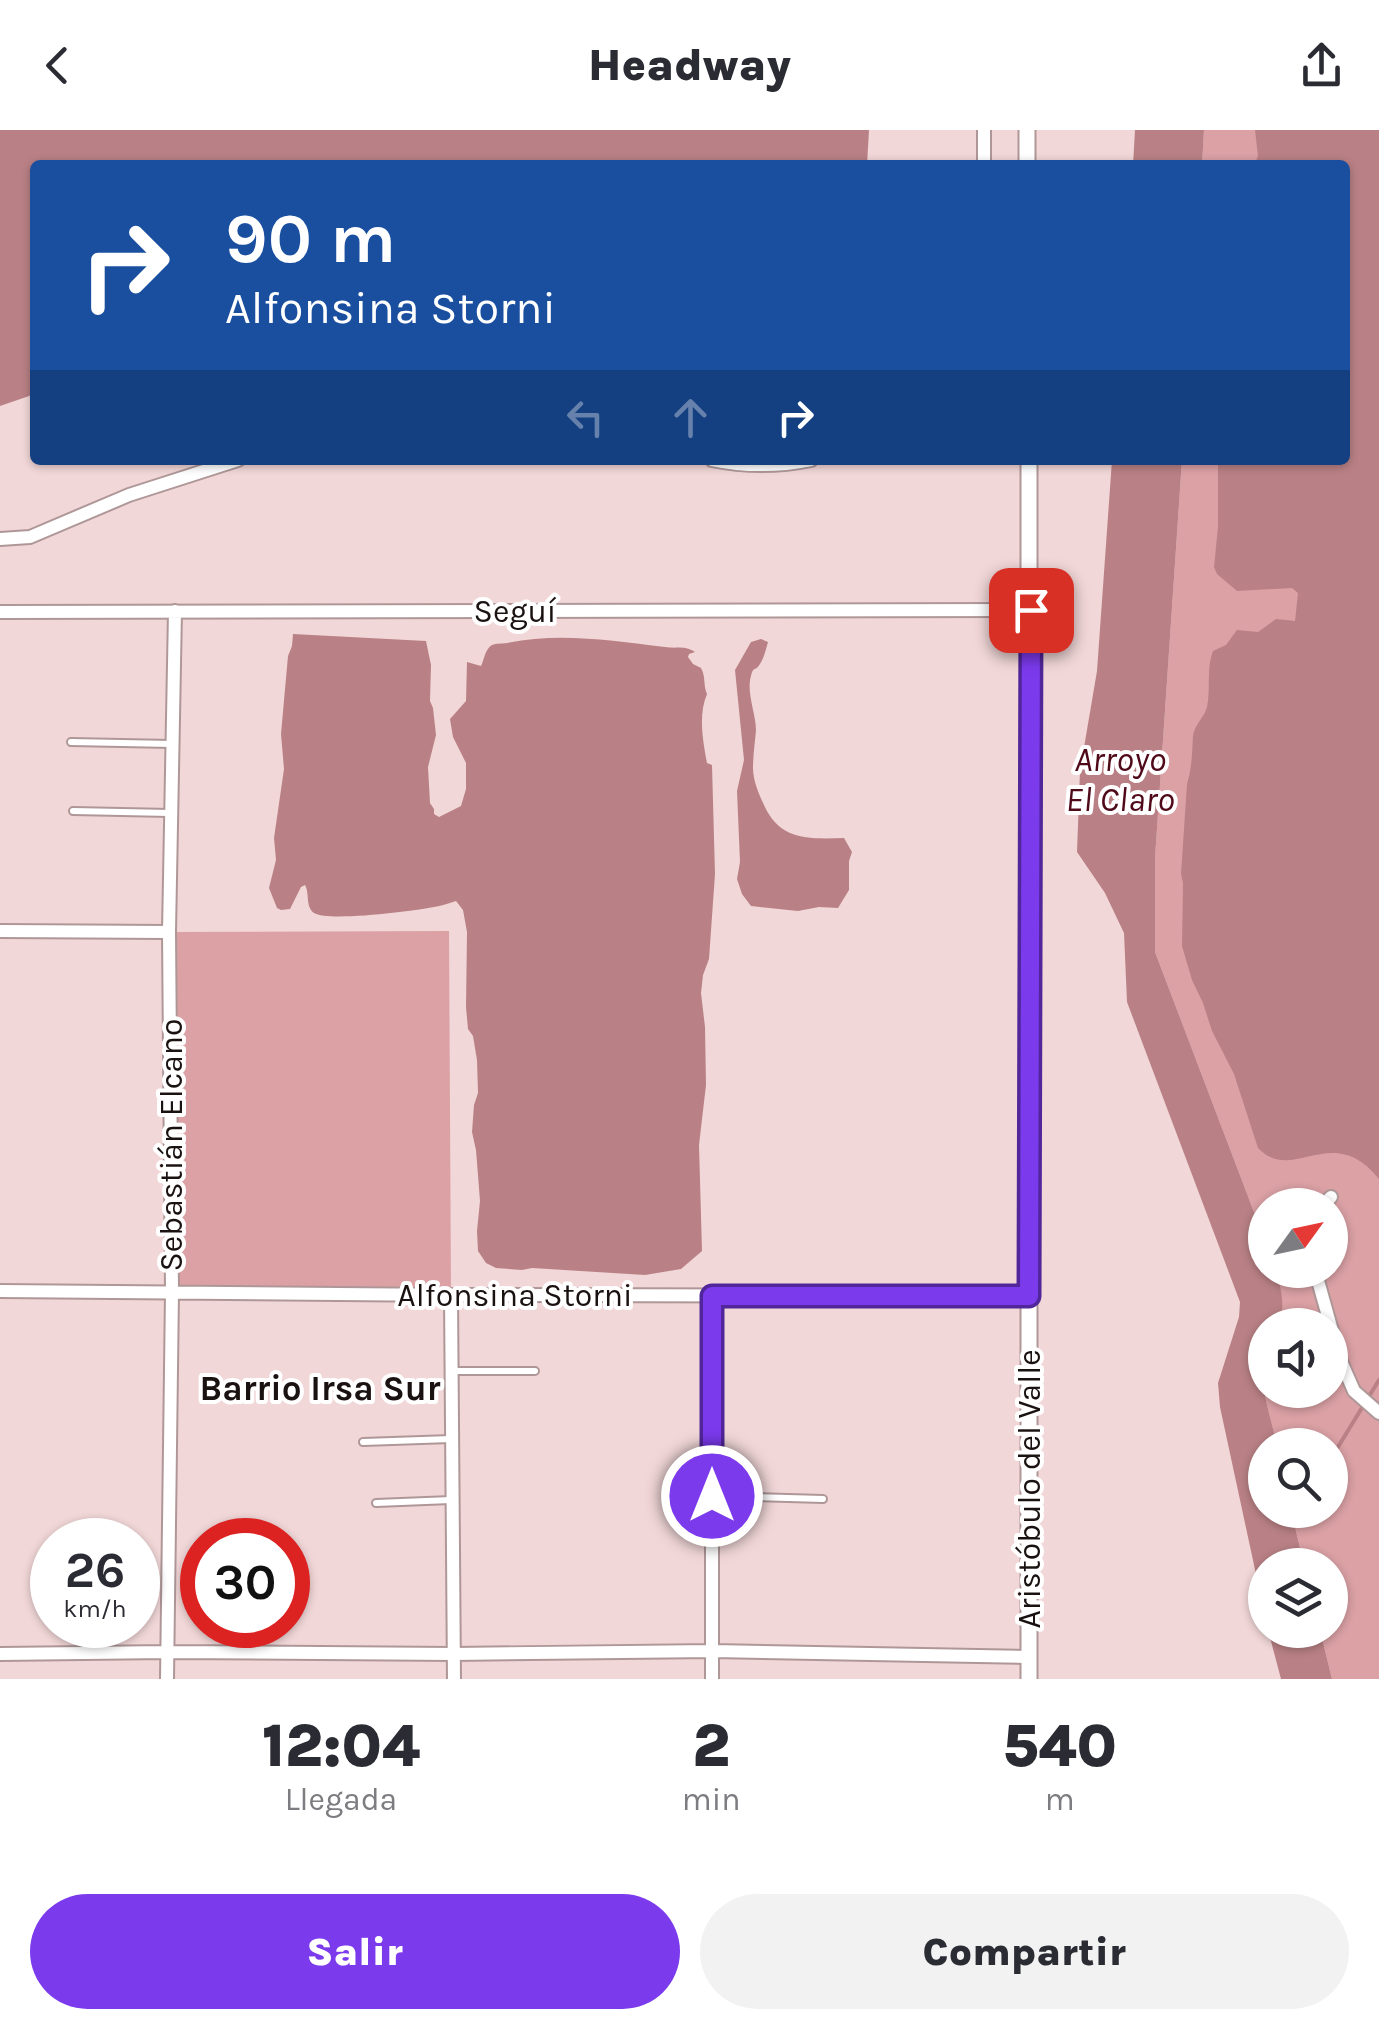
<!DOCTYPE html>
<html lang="es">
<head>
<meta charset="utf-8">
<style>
  :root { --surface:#fff; --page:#f2f2f3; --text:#2b2b33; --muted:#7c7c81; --accent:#7c3aed }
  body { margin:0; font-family:Karla,sans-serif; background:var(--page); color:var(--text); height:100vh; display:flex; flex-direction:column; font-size:38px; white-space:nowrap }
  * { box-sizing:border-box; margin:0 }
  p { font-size:32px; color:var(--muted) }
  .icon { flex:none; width:55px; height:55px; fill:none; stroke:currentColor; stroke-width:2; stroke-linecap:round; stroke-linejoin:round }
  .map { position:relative; height:1549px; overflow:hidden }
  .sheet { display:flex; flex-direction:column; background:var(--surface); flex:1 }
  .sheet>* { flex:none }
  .banner { position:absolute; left:30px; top:30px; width:1320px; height:305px; border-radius:10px; box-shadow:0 2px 8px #0004; background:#1a4fa0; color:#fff; overflow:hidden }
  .needle { width:65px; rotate:57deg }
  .controls { position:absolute; left:1248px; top:1058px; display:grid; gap:20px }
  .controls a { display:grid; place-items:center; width:100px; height:100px; border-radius:50%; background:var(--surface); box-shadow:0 2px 8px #0004; font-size:50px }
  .speed { position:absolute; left:30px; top:1388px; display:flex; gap:20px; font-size:50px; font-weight:700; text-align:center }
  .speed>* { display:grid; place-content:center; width:130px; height:130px; border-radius:50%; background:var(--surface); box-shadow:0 2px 8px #0004; line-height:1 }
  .speed small { font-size:25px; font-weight:400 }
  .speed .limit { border:15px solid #d22; background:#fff; color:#111 }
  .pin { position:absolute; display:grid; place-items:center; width:85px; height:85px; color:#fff; margin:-42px; border-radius:20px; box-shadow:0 5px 15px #0006 }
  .me { position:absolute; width:110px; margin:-55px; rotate:0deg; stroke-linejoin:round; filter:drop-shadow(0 0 8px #0008) }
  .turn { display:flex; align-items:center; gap:35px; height:210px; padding:0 30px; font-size:45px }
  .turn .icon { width:130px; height:130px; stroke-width:2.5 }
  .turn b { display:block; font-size:70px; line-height:85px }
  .lanes { display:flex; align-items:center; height:95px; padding:0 30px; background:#0003; justify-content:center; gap:50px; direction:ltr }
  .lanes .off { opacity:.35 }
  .eta { display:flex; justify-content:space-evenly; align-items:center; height:170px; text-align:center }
  .eta b { font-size:60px; font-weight:800; line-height:70px }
  .cta { display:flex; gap:20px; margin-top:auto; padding:20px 30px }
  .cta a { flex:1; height:115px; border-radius:60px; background:var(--accent); color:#fff; font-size:40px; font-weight:800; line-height:115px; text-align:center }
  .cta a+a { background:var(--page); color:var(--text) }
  header { display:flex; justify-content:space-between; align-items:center; height:130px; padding:0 30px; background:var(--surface); font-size:45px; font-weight:800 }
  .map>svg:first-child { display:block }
  .green { fill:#dba1a5 }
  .water { fill:#b98185 }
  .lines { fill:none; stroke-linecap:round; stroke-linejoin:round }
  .stream { stroke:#b98185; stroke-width:4 }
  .service-casing { stroke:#af9798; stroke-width:10 }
  .minor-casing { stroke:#af9798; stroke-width:16 }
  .tertiary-casing { stroke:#af9798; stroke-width:19 }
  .service { stroke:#fff; stroke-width:6 }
  .minor { stroke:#fff; stroke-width:12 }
  .tertiary { stroke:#fff; stroke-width:15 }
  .route-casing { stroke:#51269a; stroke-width:25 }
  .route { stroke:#7c3aed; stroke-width:18 }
  .labels { text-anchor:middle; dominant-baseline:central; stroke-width:8; stroke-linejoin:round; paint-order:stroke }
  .street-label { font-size:32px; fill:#1a1111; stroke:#fff }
  .water-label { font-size:35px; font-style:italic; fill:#4f0919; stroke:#fff }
  .neighbourhood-label { font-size:35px; font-weight:bold; fill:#1a1111; stroke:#fff }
</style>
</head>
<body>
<header><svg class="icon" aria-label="back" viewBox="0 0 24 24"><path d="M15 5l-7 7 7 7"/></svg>Headway<svg class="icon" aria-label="share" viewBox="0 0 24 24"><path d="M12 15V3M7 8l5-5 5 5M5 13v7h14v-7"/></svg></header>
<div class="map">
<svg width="1379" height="1549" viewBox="0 0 1379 1549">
  <rect width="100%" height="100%" fill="#f2d7d8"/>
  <!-- green -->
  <path class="green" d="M1204,0H1379V1549H1332L1320,1500H1330V1435H1304L1291,1380H1330V1315H1277C1270,1285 1256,1246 1265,1215V1260H1330V1195H1277L1281,1192L1279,1153L1275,1140H1330V1075H1265V1111L1155,822V728L1182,330H1345V35H1202Z
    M449,801L451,1165L172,1162L169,802Z"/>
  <!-- water -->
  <path class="water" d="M0,0H869L867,35H35V264L0,276Z
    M1135,0H1204L1202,35H1133Z
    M1255,0H1379V1049C1332,990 1293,1055 1258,1018L1234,944L1212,901L1203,873L1192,850L1182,816L1183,753L1181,744L1187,654C1192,638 1192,623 1193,606C1194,595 1204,588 1207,577C1211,559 1206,538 1213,521L1226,515L1237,500L1258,502L1276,489L1295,491L1298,463L1292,458L1237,461L1217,444L1214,437L1218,397V330H1345V35H1254L1258,26Z
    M1112,330H1182L1155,728V822L1265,1111V1140H1275C1281,1157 1287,1179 1277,1195H1265C1265,1217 1262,1238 1264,1260C1267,1278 1273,1297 1277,1315H1265V1380H1291L1304,1435H1265V1486L1220,1277L1218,1253L1239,1187L1240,1172L1127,872L1124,803L1105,763L1077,722L1080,641L1097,541Z
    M293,504L426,511L431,535L430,571L433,578L436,605L428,637L430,673L434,679V684L439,687L461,676L466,659V633L453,607L450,589L466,571L467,532L481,536C484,530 485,519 492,515C496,513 502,514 507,513C560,502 612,511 665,517C678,519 683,515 695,522L689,524L688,527L693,534L701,538C706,547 703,555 707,564C698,585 703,611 707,633L712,635L715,744L709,829L703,845L701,863L705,897L706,955L699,1015L702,1121L681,1139L645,1145L532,1138L522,1140L496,1138L486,1133L478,1121L477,1101L480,1071L476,1020L472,1002L474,975L478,963L477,930L473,906L468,899L466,877L467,802L463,780L456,771C449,773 441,776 434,777C414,781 328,792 314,783C305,776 310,764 305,755L301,757L290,779L281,780L277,778L269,758L276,730L274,708L284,639L281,604L288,526L292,516Z
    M761,509L768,512C766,519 764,528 760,534C754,543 754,535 751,546C746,562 756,584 756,600C755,612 753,625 753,638C753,651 759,664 764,675C780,711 809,709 844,708L852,722L849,731V760L838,778L819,777L798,781L751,776L742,764L737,749L740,732L737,661L744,630L735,540L751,512Z
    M1268,1500H1320L1332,1549H1281Z"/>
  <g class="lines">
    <!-- stream -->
    <path class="stream" d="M1330,1330L1379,1250
      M1292,1391L1299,1380"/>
    <defs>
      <path id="service" d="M71,612L172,614
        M73,681L170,683
        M453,1241H535
        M363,1312L451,1309
        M714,1366L823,1369
        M376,1373L451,1370"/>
      <path id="minor" d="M984,35V0
        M712,330C746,337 777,337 811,330
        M0,409L30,407L129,365L238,330
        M0,482L1031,480
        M0,801L169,802
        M1323,1075L1331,1067
        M1315,1140L1340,1229L1354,1261L1379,1283
        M0,1161L451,1165L1029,1166
        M451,1165L454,1549
        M0,1524L167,1522L454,1524L713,1521L1029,1527
        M167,1549L172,1162L169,802L175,481
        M712,1549V1166"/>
      <path id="tertiary" d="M1027,0V35
        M1029,1549V330"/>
    </defs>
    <!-- service casing -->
    <use href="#service" class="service-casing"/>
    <!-- minor casing -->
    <use href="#minor" class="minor-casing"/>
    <!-- tertiary casing -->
    <use href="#tertiary" class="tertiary-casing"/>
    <!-- service -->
    <use href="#service" class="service"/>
    <!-- minor -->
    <use href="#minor" class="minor"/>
    <!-- tertiary -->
    <use href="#tertiary" class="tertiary"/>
  </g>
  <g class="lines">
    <defs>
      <path id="route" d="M712,1366V1166H1029L1031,480"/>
    </defs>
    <!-- route casing -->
    <use href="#route" class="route-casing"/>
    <!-- route -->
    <use href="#route" class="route"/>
  </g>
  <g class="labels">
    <!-- street labels -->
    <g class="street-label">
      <text x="515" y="481">Seguí</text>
      <text transform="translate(171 1015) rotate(-90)">Sebastián Elcano</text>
      <text x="515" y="1165">Alfonsina Storni</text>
      <text transform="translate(1029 1359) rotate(-90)">Aristóbulo del Valle</text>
    </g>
    <!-- water labels -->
    <g class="water-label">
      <text x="1120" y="629">Arroyo<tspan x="1120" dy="40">El Claro</tspan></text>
    </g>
    <!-- neighbourhood labels -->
    <g class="neighbourhood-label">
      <text x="320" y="1258">Barrio Irsa Sur</text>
    </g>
  </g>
</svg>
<div class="controls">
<a><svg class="needle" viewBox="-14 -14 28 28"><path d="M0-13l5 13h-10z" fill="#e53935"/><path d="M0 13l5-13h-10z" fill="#7c7c81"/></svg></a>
<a><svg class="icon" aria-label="sound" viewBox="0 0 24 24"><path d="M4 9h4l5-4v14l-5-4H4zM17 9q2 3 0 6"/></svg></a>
<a><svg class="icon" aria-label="search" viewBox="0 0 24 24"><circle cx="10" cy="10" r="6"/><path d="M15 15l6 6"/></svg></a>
<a><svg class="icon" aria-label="layers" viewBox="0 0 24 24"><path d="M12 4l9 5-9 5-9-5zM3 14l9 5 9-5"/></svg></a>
</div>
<div class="speed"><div>26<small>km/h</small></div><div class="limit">30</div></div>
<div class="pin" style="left:1031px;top:480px;background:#d93025"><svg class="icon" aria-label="arrive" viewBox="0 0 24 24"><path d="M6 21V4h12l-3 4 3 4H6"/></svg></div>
<svg class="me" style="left:712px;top:1366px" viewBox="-20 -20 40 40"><circle r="17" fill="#7c3aed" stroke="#fff" stroke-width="3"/><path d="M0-11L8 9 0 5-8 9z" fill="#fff"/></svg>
<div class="banner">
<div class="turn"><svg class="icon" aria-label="right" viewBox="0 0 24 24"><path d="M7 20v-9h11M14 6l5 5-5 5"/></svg><div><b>90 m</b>Alfonsina Storni</div></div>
<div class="lanes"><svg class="icon off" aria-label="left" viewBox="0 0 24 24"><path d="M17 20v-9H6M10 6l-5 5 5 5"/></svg><svg class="icon off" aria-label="ahead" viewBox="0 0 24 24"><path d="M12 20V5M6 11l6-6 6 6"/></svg><svg class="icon" aria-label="right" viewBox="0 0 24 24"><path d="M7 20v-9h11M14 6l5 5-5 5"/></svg></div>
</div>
</div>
<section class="sheet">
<div class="eta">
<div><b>12:04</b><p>Llegada</p></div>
<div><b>2</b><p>min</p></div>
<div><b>540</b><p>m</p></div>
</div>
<div class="cta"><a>Salir</a><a>Compartir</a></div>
</section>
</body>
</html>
